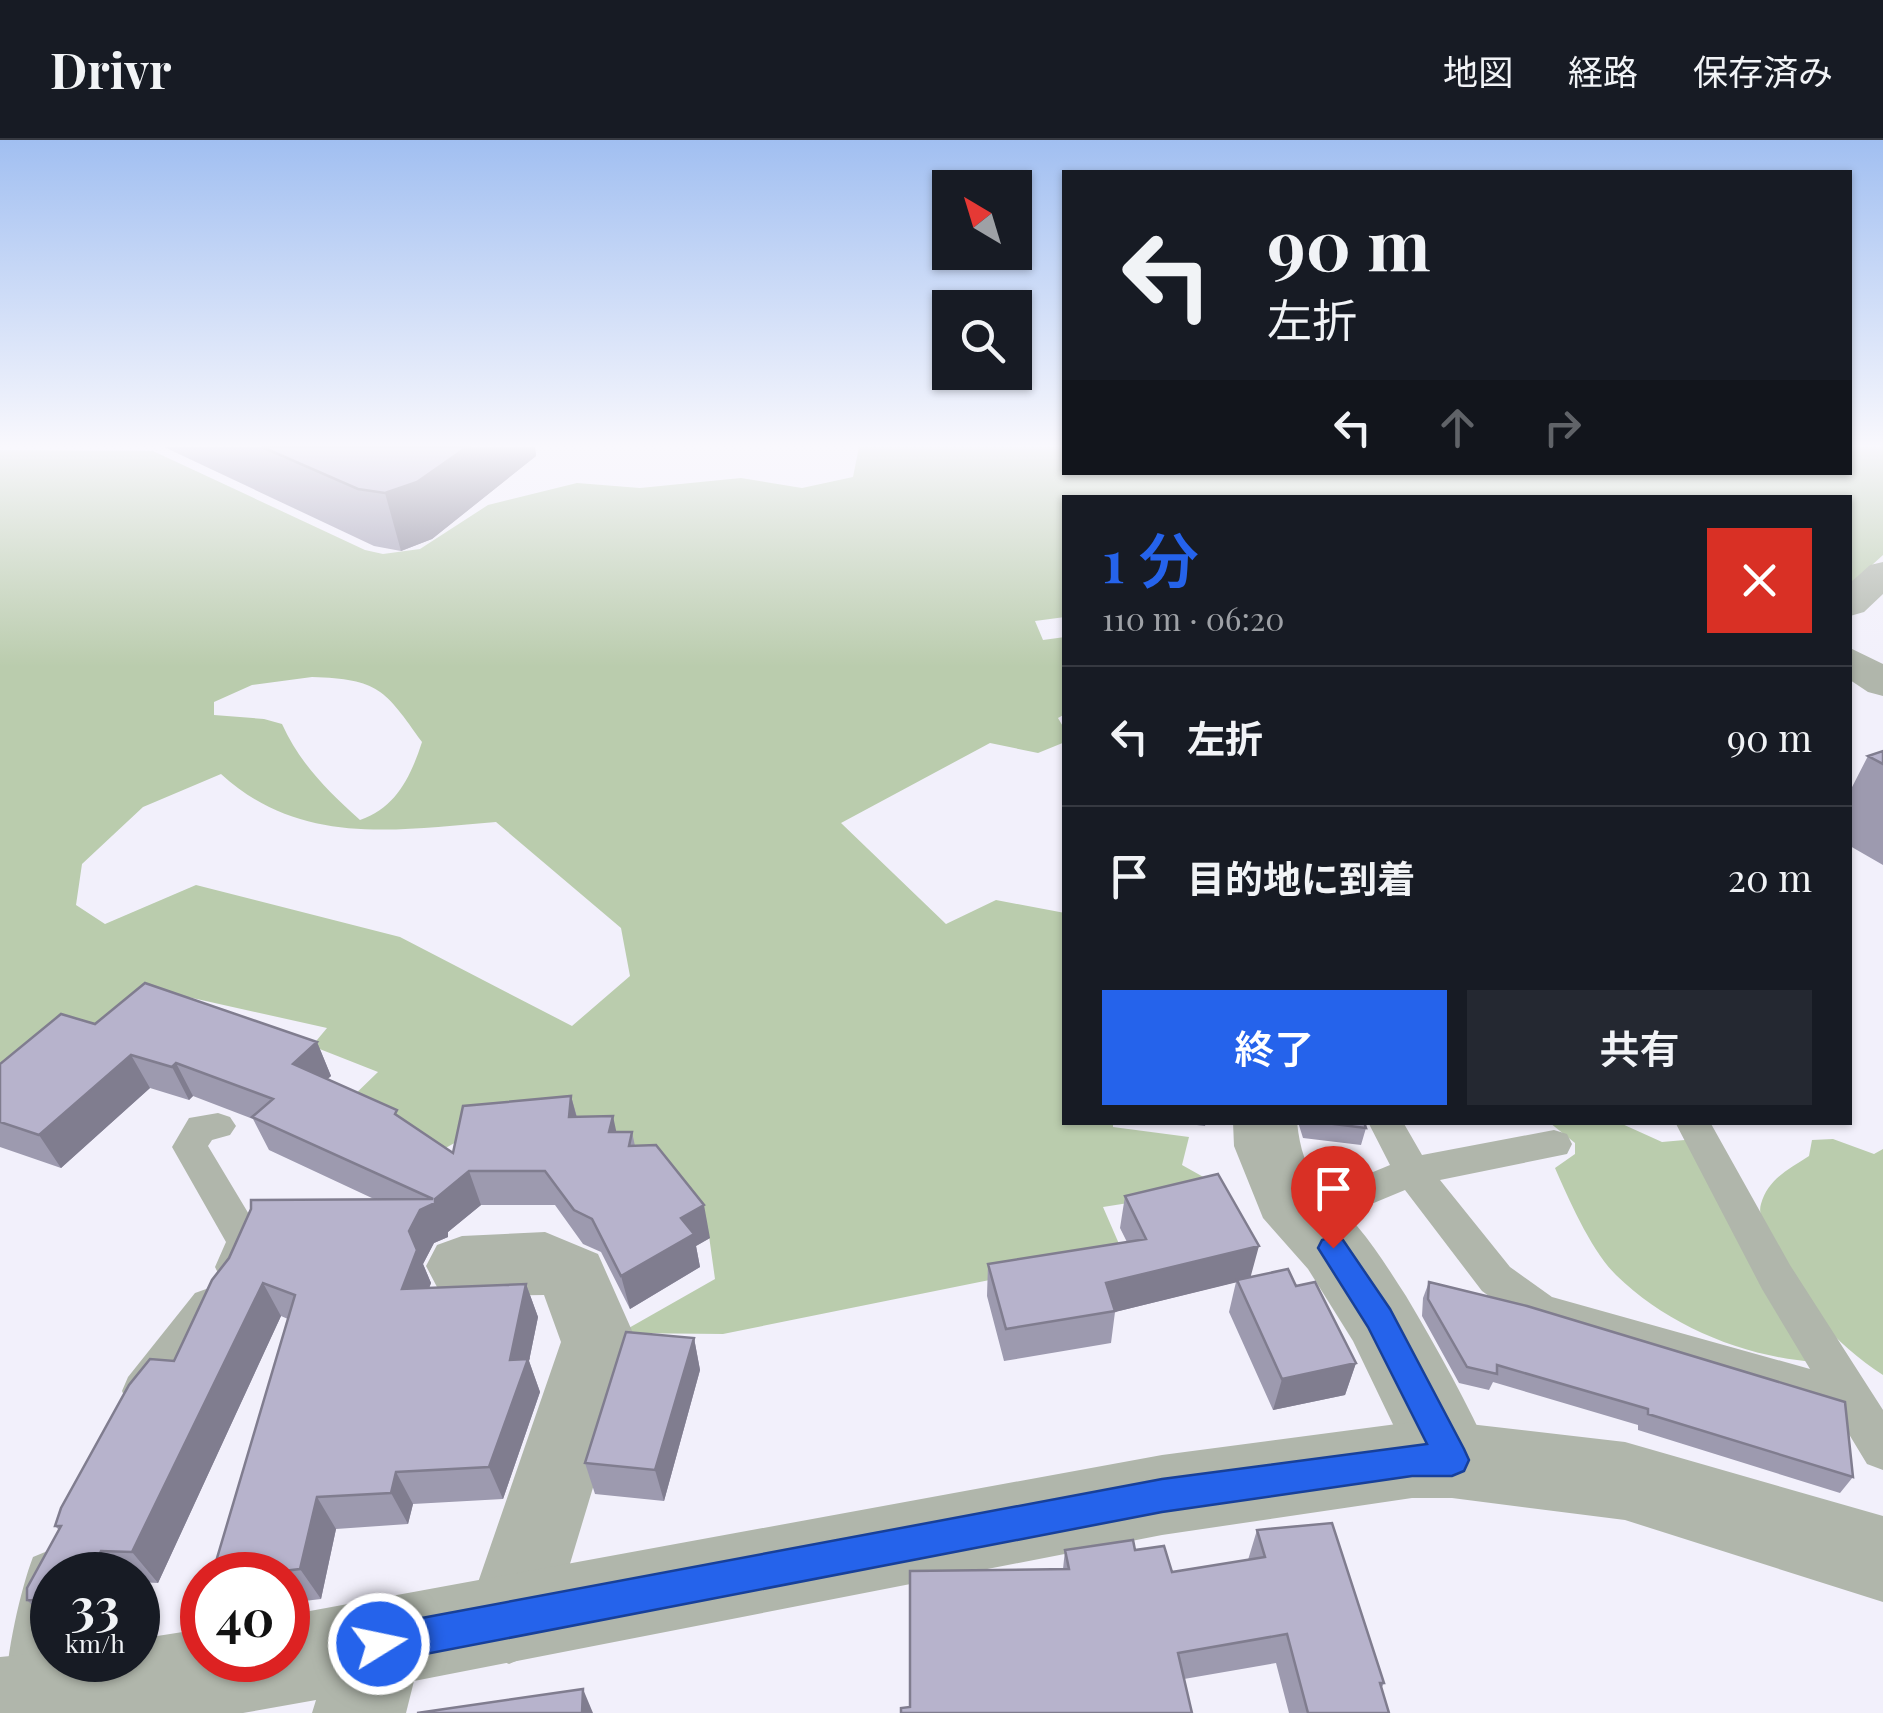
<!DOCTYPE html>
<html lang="ja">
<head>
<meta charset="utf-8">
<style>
  :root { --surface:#171b24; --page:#242831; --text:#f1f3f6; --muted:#9ea1a6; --line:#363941; --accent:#2563eb }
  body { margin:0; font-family:"Playfair Display","Noto Sans JP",serif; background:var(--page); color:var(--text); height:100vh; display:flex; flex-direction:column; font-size:38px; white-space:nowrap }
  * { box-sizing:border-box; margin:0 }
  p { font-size:32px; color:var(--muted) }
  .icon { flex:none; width:55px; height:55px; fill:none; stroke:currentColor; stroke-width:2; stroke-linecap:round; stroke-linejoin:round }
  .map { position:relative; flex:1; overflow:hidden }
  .side { position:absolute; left:1062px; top:355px; width:790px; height:630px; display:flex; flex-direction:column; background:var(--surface); border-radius:0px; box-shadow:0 2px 8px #0004 }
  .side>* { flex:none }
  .hud { position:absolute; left:1062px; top:30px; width:790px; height:305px; border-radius:0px; box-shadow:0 2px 8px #0004; background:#171b24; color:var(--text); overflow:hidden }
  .needle { width:65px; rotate:322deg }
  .controls { position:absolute; left:932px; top:30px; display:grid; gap:20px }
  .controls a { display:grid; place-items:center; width:100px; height:100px; border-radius:0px; background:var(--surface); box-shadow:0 2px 8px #0004; font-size:50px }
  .speed { position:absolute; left:30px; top:1412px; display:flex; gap:20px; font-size:50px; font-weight:700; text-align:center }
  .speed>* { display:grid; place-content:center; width:130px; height:130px; border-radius:50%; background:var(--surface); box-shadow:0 2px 8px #0004; line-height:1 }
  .speed small { font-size:25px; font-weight:400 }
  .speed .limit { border:15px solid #d22; background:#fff; color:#111 }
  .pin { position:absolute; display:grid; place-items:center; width:85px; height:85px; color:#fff; margin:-102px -42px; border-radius:50% 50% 50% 0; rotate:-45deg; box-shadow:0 0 10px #0007 }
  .pin .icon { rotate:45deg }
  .me { position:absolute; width:110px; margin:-55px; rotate:80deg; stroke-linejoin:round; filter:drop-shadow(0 0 8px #0008) }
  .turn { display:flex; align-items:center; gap:35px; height:210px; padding:0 40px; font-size:45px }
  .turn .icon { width:130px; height:130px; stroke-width:2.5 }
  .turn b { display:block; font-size:70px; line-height:85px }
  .lanes { display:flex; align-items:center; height:95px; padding:0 40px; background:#0003; justify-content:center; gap:50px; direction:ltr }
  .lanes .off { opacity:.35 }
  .round { display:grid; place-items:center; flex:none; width:105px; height:105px; border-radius:0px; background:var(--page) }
  .overview { display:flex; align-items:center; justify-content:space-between; height:170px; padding:0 40px }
  h1 { font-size:60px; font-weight:600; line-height:75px; color:var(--accent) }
  .action { display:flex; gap:20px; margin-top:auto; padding:20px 40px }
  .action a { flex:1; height:115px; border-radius:0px; background:var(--accent); color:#fff; font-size:40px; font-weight:600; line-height:115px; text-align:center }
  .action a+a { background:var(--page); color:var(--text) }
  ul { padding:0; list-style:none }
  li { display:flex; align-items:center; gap:30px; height:140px; padding:0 40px; border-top:2px solid var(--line) }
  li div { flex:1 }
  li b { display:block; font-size:38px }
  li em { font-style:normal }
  header { display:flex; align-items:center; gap:60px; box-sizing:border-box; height:140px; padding:0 50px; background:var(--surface); border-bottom:2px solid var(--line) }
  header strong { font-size:48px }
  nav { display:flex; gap:55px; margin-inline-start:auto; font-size:35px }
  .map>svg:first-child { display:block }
  .green { fill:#baccad; fill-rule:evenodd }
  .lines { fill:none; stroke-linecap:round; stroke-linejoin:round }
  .service { fill:#b0b6ab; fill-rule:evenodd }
  .minor { fill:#b0b6ab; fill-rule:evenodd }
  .tertiary { fill:#b0b6ab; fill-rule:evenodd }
  .wall { fill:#9d9aaf }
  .shaded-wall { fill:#807d8f }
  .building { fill:#b7b3cc; stroke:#807d8f; stroke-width:2.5 }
  .route { fill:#2563eb; stroke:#184099; stroke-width:2.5 }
</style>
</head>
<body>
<header>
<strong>Drivr</strong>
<nav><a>地図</a><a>経路</a><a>保存済み</a></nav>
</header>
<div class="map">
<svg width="1883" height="1573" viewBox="0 0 1883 1573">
  <rect width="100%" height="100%" fill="#f2f0fb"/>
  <!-- green -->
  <path class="green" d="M859,307H1065V332H1850V307H1883V415L1850,445V358H1065V477L1035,481L1043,500L1065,497V574L1058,578L1065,590V602L1038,613L990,603L841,683L946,784L996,760L1065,773V982L1113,983V987L1189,997L1182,1025L1223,1048L1103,1067L1123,1113L723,1194L620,1193L715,1139L709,1096L474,992L442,1010L346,963L378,932L312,906L327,888L179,855L0,956V310L153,311L365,410L383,414L420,409L488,365L577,343L640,348L741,338L802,348L853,337ZM312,537C379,539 385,550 422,602C411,636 396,668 360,680C328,651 300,624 282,584L264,579L214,575V562L252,545ZM221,634C301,707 396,690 496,682L621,788L630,836L572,886L400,797L196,745L105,784L76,765L82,724L143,667Z
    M1550,983H1620L1662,1002L1696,999L1816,1222C1744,1217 1668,1186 1616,1135C1591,1110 1569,1060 1555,1028L1575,1014V1003Z
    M1833,999L1874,1014L1883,1009V1235C1860,1220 1836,1200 1819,1179C1803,1158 1753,1088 1761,1064C1768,1039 1789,1029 1809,1016L1812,1000Z"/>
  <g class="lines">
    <!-- service -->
    <path class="service" d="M218,973L230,977L236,986L230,995L212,1000L208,1006L265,1101L249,1139L235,1143L221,1139L215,1127L226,1102L172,1007L189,978Z
      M1368,982H1403L1422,1015L1554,990L1567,994L1572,1004L1567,1014L1440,1040L1510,1127L1552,1157L1810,1229L1762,1149L1675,982H1710L1790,1125L1883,1270V1330L1867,1324L1838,1276L1526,1183L1482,1151L1405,1050L1304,1092L1291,1088L1285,1077L1291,1066L1390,1025Z
      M209,1148L223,1153L229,1165L223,1177L158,1265L143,1270L128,1265L122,1251L128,1237L195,1153Z
      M50,1410L67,1417L74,1434L52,1435L47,1554L40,1572L7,1573C0,1540 19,1453 33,1417Z"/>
    <!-- minor -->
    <path class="minor" d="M1883,422V454L1864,472L1850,476V443L1870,425Z
      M1850,508L1883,524V556L1868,552L1850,540Z
      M1233,982H1297C1303,1039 1323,1047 1357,1086C1375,1107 1391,1133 1406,1156C1437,1208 1468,1264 1493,1320L1481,1347L1452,1358L1423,1347L1353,1201L1308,1129L1263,1078L1234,1006Z
      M545,1092L598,1114L637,1202L553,1480L540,1511L509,1524L478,1511L465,1480L561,1202L544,1155L462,1156L437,1147L426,1126L437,1105L462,1096Z"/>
    <!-- tertiary -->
    <path class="tertiary" d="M1412,1282H1452L1625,1302L1883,1376V1462L1625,1380L1452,1358H1412L1162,1395L414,1541L406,1573H312L316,1560L243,1573H0V1517L52,1512V1520H138V1499L202,1489V1520H288V1475L1162,1315Z"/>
  </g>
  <!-- wall -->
  <path class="wall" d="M164,307H535L536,316L432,399L401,411L374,406Z
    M1883,611V725L1850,706V651L1868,616Z
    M95,884L317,902L331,936L327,939L400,977L453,1013L571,956L577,977L616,992H632L635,1006L710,1098L696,1106L700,1127L630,1169L601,1112L583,1104L555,1065H481L448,1092V1097L434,1103L423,1124L431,1143L429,1148L526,1144L538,1177L529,1221L540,1252L503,1359L413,1364L408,1384L336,1389L321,1459L288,1463V1435H212L288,1179L281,1176L158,1443L138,1442V1435H52V1486L27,1460L59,1390L55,1386L174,1221L212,1140L374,1059L269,1010L253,979L193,956L189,960L150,948L61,1028L0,1007V924Z
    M1172,982H1206L1205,986Z
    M1298,982H1364L1366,988L1361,1005L1303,998Z
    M1125,1056L1251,1137L1296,1146L1356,1223L1345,1255L1273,1270L1229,1172L1236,1142L1115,1172L1111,1203L1004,1221L987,1156L988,1124L1127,1102L1120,1088Z
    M1429,1142L1853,1337L1840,1353L1638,1290V1285L1493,1242L1489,1250L1459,1243L1422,1176L1423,1158Z
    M694,1198L700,1230L664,1361L595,1354L585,1323Z
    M1257,1390L1384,1543L1381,1549L1389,1573H1289L1276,1523L1184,1539L910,1567L1063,1429L1065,1410H1135L1172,1432L1248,1420Z"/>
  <!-- shaded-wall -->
  <path class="shaded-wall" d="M467,307H535L536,316L432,399L401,411L385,353Z
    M317,902L331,936L308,957L293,924Z
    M131,915L150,948L61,1028L39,995Z
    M176,923L193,956L189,960L172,927Z
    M571,956L580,990L569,977Z
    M613,976L620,1009L609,992Z
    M469,1031L481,1065L448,1092V1097L434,1103L423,1124L431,1143L416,1183L402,1149L409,1091L420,1070Z
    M704,1065L710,1098L696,1106L700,1127L630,1169L621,1136L681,1078Z
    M1259,1106L1250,1139L1115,1172L1106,1143Z
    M263,1143L281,1176L158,1443L132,1412Z
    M526,1144L538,1177L529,1221L540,1252L503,1359L489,1327Z
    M694,1198L700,1230L664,1361L655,1330Z
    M1356,1223L1345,1255L1273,1270L1282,1239Z
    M396,1332L413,1364L408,1384L391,1353Z
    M317,1357L336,1389L321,1459L300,1429Z
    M101,1411L122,1435H90Z
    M583,1549L593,1573H582Z"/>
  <!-- building -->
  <path class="building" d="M262,307H467L417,342L385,353L358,349Z
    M1883,611V624L1868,616Z
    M145,843L317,902L293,924L397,970L395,974L453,1013L463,966L571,956L569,977L613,976L609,992H632L629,1006L656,1005L704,1065L681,1078L694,1094L621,1136L592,1079L574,1070L545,1031H469L435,1059V1063L420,1070L409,1091L417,1110L402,1149L526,1144L510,1220L528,1219L489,1327L396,1332L391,1353L317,1357L300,1429L250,1435H212L295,1155L263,1143L132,1412L101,1411L90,1435H52V1461L27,1460V1448L61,1386H55L61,1368L129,1245L150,1219L174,1221L212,1140L229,1118L251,1069V1060L433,1059L252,977L273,959L176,923L172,927L131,915L39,995L0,982V924L61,874L95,884Z
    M1318,982H1364L1366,988Z
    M1218,1034L1259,1106L1106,1143L1115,1171L1006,1189L988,1124L1146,1099L1125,1056Z
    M1288,1129L1296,1146L1315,1142L1356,1223L1282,1239L1237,1140Z
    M1429,1142L1527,1166L1845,1262L1853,1337L1648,1274V1269L1497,1225V1234L1467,1227L1428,1159Z
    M626,1192L694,1198L655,1330L585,1323Z
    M1332,1383L1384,1543H1380L1389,1573H1308L1287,1494L1178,1513L1192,1573H901V1568L910,1567V1431L1069,1429L1065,1410L1133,1400L1135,1410L1164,1406L1172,1432L1265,1417L1257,1390Z
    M583,1549L582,1573H417Z"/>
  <!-- sky -->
  <linearGradient id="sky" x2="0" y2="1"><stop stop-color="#a1bff1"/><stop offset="0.58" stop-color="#f9f8fd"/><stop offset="1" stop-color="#f9f8fd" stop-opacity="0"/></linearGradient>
  <rect width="1883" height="527" fill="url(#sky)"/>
  <!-- route -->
  <path class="route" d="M1333,1096L1343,1100L1390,1169L1464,1309L1469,1320L1464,1331L1452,1336H1412L1162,1372L379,1523L366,1517L360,1504L366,1491L379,1486L1162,1339L1427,1304L1368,1187L1318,1108L1322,1100Z"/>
</svg>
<div class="controls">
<a><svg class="needle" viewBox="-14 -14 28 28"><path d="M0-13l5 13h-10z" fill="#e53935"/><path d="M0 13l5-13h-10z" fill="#9ea1a6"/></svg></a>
<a><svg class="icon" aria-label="search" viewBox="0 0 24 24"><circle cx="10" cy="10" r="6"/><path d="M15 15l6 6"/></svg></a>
</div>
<div class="speed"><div>33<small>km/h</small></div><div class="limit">40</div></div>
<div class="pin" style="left:1333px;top:1108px;background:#d93025"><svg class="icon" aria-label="arrive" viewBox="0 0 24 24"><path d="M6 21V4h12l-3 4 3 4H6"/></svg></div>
<svg class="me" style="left:379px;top:1504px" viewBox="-20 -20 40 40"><circle r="17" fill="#2563eb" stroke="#fff" stroke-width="3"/><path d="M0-11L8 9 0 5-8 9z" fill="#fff"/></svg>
<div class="hud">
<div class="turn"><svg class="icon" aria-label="left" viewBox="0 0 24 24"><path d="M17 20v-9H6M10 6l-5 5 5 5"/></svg><div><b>90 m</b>左折</div></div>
<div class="lanes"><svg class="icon" aria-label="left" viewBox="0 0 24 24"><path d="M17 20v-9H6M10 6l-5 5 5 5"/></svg><svg class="icon off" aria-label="ahead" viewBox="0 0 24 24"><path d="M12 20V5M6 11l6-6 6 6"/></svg><svg class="icon off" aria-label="right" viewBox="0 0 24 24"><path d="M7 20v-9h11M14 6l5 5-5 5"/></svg></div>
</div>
<section class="side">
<div class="overview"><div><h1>1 分</h1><p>110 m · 06:20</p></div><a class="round" style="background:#d93025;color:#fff"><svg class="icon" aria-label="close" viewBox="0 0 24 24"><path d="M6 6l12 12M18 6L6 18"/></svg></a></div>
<ul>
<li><svg class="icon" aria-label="left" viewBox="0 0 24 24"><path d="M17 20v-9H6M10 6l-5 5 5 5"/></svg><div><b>左折</b></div><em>90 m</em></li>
<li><svg class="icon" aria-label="arrive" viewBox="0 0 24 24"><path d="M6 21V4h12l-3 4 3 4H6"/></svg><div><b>目的地に到着</b></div><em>20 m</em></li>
</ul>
<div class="action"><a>終了</a><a>共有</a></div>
</section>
</div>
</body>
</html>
